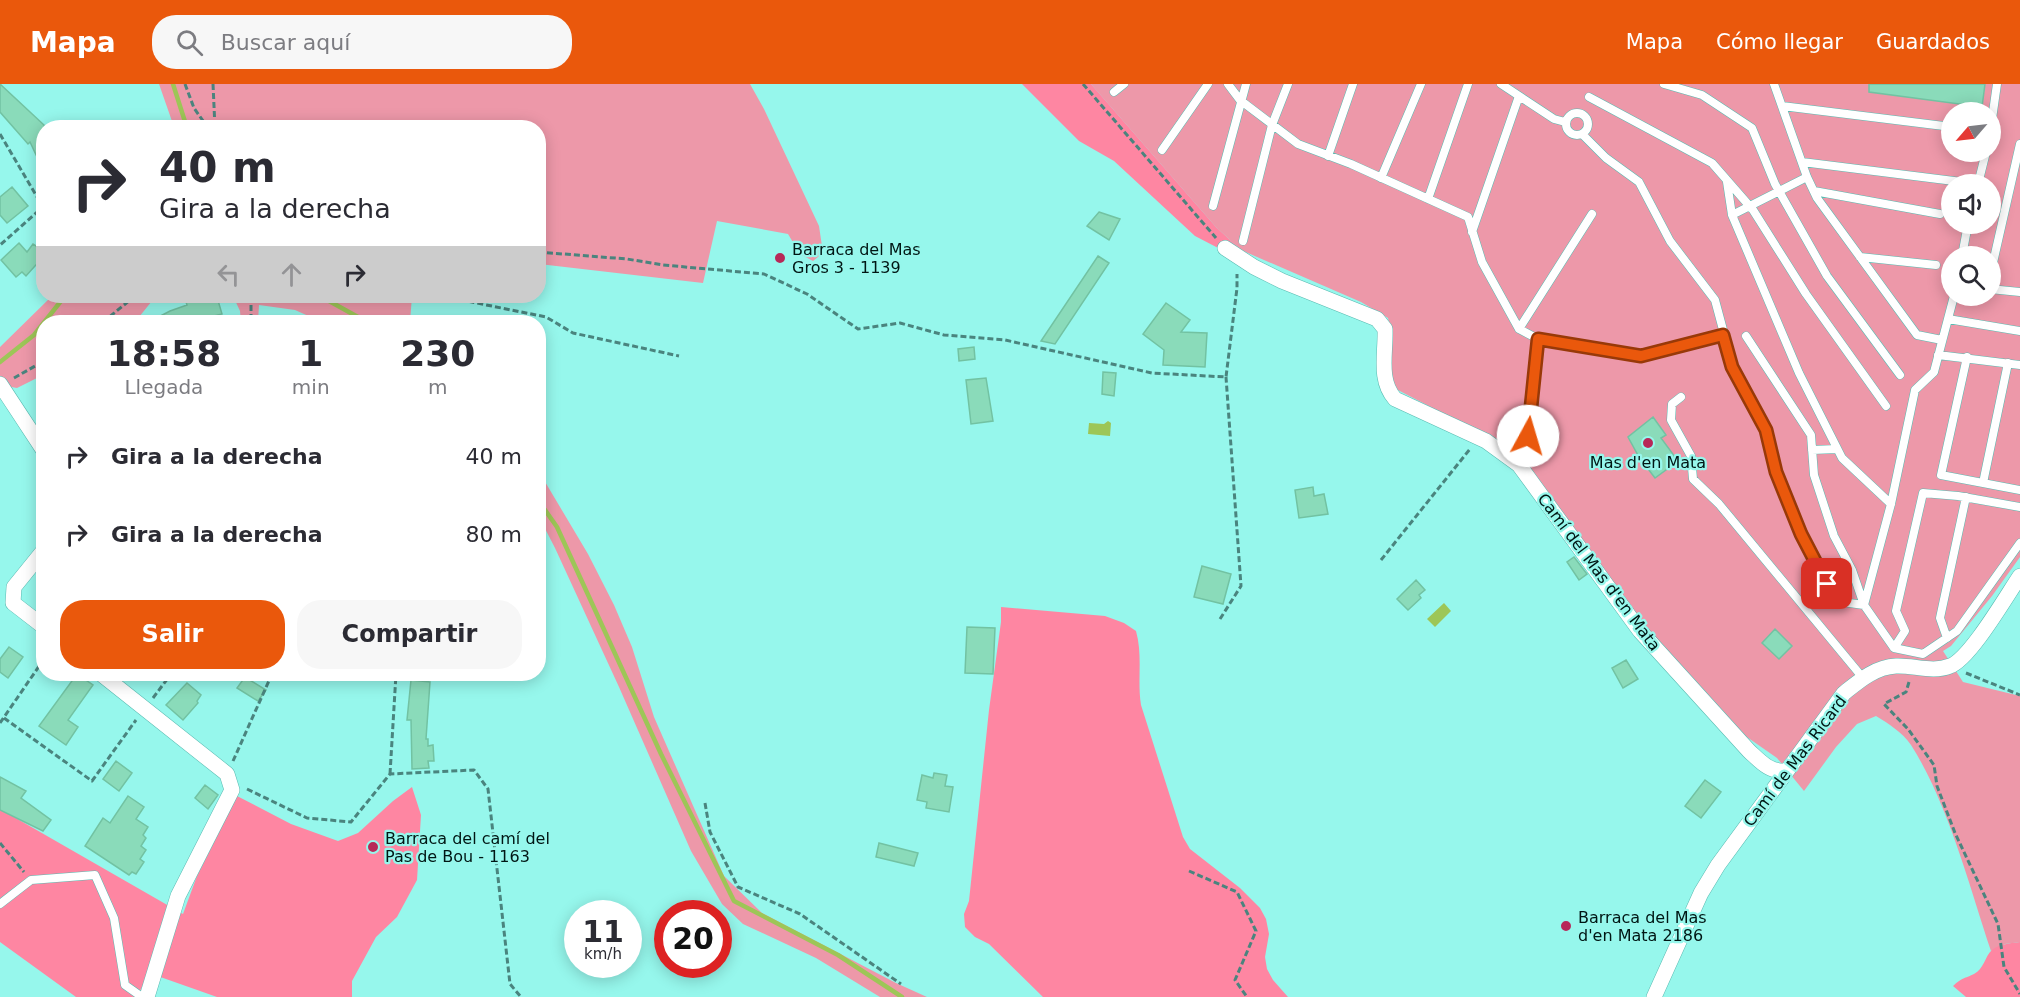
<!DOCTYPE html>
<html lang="es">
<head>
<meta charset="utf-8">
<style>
  :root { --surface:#fff; --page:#f7f7f7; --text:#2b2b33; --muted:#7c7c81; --accent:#ea580c }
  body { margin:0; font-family:"DejaVu Sans",sans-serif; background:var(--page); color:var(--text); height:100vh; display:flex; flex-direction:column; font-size:22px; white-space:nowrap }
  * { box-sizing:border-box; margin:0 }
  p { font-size:20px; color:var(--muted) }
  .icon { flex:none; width:33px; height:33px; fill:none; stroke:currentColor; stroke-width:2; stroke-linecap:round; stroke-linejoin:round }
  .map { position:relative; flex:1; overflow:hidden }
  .details { position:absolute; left:36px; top:231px; width:510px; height:366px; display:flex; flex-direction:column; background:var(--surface); border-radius:24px; box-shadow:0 3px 15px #0003 }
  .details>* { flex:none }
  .top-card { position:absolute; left:36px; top:36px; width:510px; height:183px; border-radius:24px; box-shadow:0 3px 15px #0003; background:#fff; color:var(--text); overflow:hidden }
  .needle { width:39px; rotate:242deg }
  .tools { position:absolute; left:1941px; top:18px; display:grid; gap:12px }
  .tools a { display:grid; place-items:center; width:60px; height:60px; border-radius:50%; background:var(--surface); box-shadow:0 3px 15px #0003; font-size:30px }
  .speed { position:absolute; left:564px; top:816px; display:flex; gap:12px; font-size:30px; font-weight:700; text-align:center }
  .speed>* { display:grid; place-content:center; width:78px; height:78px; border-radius:50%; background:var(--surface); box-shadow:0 3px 15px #0003; line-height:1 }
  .speed small { font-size:15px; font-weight:400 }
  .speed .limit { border:9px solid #d22; background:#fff; color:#111 }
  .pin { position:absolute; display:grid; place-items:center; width:51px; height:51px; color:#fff; margin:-26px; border-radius:12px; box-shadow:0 3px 9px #0006 }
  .me { position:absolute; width:66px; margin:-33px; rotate:6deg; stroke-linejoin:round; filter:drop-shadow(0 0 4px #0008) }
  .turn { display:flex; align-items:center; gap:21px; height:126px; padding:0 24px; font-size:27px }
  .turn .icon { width:78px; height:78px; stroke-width:2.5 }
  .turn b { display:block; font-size:42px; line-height:51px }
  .lanes { display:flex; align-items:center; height:57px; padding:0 24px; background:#0003; justify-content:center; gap:30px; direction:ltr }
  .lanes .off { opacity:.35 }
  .eta { display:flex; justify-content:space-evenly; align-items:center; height:102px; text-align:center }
  .eta b { font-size:36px; font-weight:600; line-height:42px }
  .cta { display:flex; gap:12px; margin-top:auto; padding:12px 24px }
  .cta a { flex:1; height:69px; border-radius:24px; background:var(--accent); color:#fff; font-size:24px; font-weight:600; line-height:69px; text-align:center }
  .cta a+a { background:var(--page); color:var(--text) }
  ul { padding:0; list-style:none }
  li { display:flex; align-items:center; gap:18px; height:78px; padding:0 24px }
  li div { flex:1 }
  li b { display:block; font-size:22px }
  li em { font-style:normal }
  header { display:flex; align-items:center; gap:36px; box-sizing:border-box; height:84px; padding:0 30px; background:var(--accent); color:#fff }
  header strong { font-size:28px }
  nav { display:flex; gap:33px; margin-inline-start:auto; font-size:21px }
  .search { width:420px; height:54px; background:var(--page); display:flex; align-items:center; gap:15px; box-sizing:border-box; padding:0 21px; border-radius:24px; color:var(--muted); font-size:22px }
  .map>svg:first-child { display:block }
  .green { fill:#ed98a9; fill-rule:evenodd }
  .forest { fill:#fe86a2 }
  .water { fill:#9dc657 }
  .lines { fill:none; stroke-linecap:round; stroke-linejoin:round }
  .stream { stroke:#9dc657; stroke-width:4.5 }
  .building { fill:#8adbba; stroke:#72c2a2; stroke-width:1.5 }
  .service-casing { stroke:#59bab1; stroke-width:9 }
  .minor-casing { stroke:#59bab1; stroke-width:16 }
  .path { stroke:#4a847e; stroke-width:3; stroke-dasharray:6 3; stroke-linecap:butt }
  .service { stroke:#fff; stroke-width:8 }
  .minor { stroke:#fff; stroke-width:15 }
  .route-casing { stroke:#983908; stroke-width:15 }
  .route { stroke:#ea580c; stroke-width:10 }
  .poi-dot { fill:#b72858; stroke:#96f7ec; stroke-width:2 }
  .labels { text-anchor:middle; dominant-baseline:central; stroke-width:4.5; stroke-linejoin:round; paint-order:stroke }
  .poi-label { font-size:16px; fill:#001614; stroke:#96f7ec; text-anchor:start }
  .street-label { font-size:16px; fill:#001614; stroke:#96f7ec }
</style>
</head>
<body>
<header>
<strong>Mapa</strong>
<div class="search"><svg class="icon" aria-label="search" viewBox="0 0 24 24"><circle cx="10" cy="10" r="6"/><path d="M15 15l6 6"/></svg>Buscar aquí</div>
<nav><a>Mapa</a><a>Cómo llegar</a><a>Guardados</a></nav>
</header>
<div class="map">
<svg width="2020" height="913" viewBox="0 0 2020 913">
  <rect width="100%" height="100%" fill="#96f7ec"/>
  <!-- green -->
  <path class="green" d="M159,0H750L764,25L819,142L823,169L813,177L800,170L788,150L717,137L703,199L539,180L538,44L174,43Z
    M1091,0H2020V473L1992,512L1951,562L1943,567L1963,598L2020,612V858L2005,860L1991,867C1969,801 1948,719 1911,661C1902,648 1889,640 1876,632L1857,640L1836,663L1804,707L1777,674L1744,651L1638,539L1590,469L1512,365L1394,304L1389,285L1391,248L1388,234L1361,218L1241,166L1216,143ZM1952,28H1990V68H1952ZM1952,100H1990V140H1952ZM1952,172H1990V212H1952Z
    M52,212H156L135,238H44L43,291L17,304L0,301V263Z
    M233,212H412L410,238H322L295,226L259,221L258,238H241L240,227Z
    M538,386L588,470L614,521L632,563L654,633L724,792L762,829L896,899L927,913H880L816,874L743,840L722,820L691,767L619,603L555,464L539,433Z"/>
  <!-- forest -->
  <path class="forest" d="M1022,0H1091L1216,143L1241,166H1222L1195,152L1114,77L1079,57Z
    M1001,523L1105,532L1124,539L1136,547C1143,572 1137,596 1141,621L1183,753L1190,765L1240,804L1260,824L1266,835L1269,850L1265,873L1267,885L1273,896L1288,913H1043L989,860L975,853L965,843L964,830L969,817L989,626L1001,538Z
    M412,703L421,731L417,796L397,833L376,853L352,897V913H217L149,889L137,913H76L0,858V725L183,830L197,792L237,712L291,740L338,757L358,749L393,717Z
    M2020,858V913H1966L1953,902C1963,893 1964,895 1974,890C1984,885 1985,872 1992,866C1999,860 2011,859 2020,858Z"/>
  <!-- water -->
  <path class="water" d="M1108,337L1111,339L1110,352L1088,350L1089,339L1104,340Z
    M1444,519L1451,527L1435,543L1427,535Z"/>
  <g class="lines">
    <!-- stream -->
    <path class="stream" d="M173,0L187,44
      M320,212L367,238
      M0,278L34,251L65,212
      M538,416L557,443L661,670L734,817L838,871L902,913"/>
  </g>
  <!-- building -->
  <path class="building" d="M0,0L44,41V88L30,58L28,60L0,28Z
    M1869,0H1985L1982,23L1869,8Z
    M12,103L28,122L7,139L0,131V113Z
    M1099,128L1120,135L1109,156L1087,142Z
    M19,159L27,168L33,160L44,167V172L26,192L22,188L16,193L1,176Z
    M1098,172L1109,179L1055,260L1041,257Z
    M184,212H206L207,216L217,213L222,230L190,238H149L170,227L187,221Z
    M1166,219L1190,236L1181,248L1207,249L1205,283L1163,281L1164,266L1143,250Z
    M974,263L975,275L959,277L958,265Z
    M1103,288L1116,289L1114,312L1102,310Z
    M986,294L993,337L971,340L966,296Z
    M1653,333L1666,351L1661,354L1678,377L1655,394L1639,373L1628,353Z
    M1313,403L1314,412L1324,410L1328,430L1299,434L1295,406Z
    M1574,473L1587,490L1579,496L1567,478Z
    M1202,482L1231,490L1223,520L1194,513Z
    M1416,496L1425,506L1419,511L1421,514L1408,526L1397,515Z
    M967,543L995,544L993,590L965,589Z
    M1775,545L1792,562L1779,575L1762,559Z
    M9,563L23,573L8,594L0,588V575Z
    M1626,576L1638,595L1623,604L1612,584Z
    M77,590L93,601L68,636L78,643L66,661L39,642Z
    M245,593L266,606L258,617L237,604Z
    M411,596L430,598L426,655H428V662L433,661L434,677H428L429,684L412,685L411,636H407Z
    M187,599L201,611L197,617L198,619L183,636L166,621Z
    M116,677L132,689L119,707L103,695Z
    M934,689L947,691L945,702L953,703L949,728L926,724L927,718L917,716L922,691L933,694Z
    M0,693L26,707L21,714L51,736L43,747L0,726Z
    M1705,696L1721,708L1701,734L1685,722Z
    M205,701L218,711L208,725L195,714Z
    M128,712L144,723L136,735L148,743L143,751L146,754L141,762L146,766L140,775L144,778L136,790L132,788L129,791L85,762L103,734L110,739Z
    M879,759L918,769L914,782L876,773Z"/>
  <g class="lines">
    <defs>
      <path id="service" d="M1228,0L1240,16L1298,60L1351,80L1468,133L1482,178L1519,245L1538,255L1641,272L1723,251
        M1501,0L1554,35L1565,38
        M1664,0L1702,11L1752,44L1775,100L1827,192L1900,291
        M1774,0L1807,93L1817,114L1917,251L1942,256
        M1114,8L1124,0
        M1589,13L1712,79L1753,126L1806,210L1886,322
        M1782,22L1952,43
        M1566 40a11 11 0 1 1 22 0a11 11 0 1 1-22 0Z
        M1990,49L1997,0
        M1583,51L1606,74L1639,98L1670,157L1715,216L1733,283L1766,346L1776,388L1801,450L1835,517L1864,521L1891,420L1915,306L1934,288L1954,212
        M1162,66L1208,0
        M1328,72L1353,0
        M1802,78L1978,100
        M1381,94L1421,0
        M1727,98L1732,131L1799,289L1842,374L1891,420
        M1978,100L1986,68
        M1814,107L1940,130
        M1428,115L1468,0
        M1213,122L1246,0
        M1732,131L1807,93
        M1472,148L1519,12
        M1243,157L1272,41L1288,0
        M1962,172L1968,140
        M1860,173L1936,181
        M1990,192L2020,60
        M1990,205L2020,208
        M1948,235L2020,247
        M1519,245L1592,130
        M1746,252L1811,351L1814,391L1834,452L1852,486L1864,521L1894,564L1923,570L1957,547L2020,459
        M1938,271L2020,281
        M1967,273L1941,391L2020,406
        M1681,313L1672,320L1671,336L1691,372L1693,395L1719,420L1863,594
        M1528,352L1538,255
        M1812,366L1837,365
        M1983,399L2008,279
        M1947,554L1940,534L1966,413
        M1894,564L1905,547L1896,527L1923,409L1958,412L2020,423
        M0,820L31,796L95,791L114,834L125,901L142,913"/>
      <path id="minor" d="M1225,164L1254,183L1282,197L1377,235L1385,245C1386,269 1378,296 1395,315L1486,357L1519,381L1640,547L1749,667C1761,678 1769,688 1786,687
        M0,300L44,367
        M44,466L14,503L13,519L44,543
        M101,590L227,690L232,706L178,812L147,913
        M1654,913L1701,809L1718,781L1844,609C1859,597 1875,583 1896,582C1913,581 1933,589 1950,582C1970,575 2007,511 2020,492"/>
    </defs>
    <!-- service casing -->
    <use href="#service" class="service-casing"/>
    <!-- minor casing -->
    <use href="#minor" class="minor-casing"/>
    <!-- path -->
    <path class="path" d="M185,0L194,24L208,44
      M213,0L215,44
      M1083,0L1216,154
      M0,50L43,123L0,161
      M538,168L627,175L663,181L764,190L807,210L858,245L900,239L944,251L1005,256L1152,289L1226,293L1237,204V190
      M251,212V238
      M442,212L546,233L573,249L679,272
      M103,238L135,212
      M14,294L44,277
      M1381,476L1470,365
      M1220,535L1241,502L1226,293
      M1966,589L2020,611
      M1909,598L1906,608L1884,620L1908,645L1934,681L1937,702L1955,749L1998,840L2004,883L2020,910
      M153,614L171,590
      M4,634L92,697L136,636
      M0,639L44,575
      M233,677L272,590
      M390,690L396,590
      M247,705L307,734L351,738L390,690L474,686L488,705L510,900L521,913
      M705,719L710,748L738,803L800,830L901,900
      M0,759L24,788
      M1189,787L1237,808L1256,847L1235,896L1247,913"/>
    <!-- service -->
    <use href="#service" class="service"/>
    <!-- minor -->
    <use href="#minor" class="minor"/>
  </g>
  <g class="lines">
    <defs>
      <path id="route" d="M1528,352L1538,255L1641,272L1723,251L1732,283L1766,346L1776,388L1801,450L1827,500"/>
    </defs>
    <!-- route casing -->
    <use href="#route" class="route-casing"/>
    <!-- route -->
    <use href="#route" class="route"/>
  </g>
  <!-- markers -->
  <g class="poi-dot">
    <circle cx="780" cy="174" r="6"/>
    <circle cx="1648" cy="359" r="6"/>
    <circle cx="373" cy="763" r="6"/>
    <circle cx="1566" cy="842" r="6"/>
  </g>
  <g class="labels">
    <!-- poi labels -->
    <g class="poi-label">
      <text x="792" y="165">Barraca del Mas<tspan x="792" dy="18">Gros 3 - 1139</tspan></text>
      <text x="1648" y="378" text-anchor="middle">Mas d'en Mata</text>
      <text x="385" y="754">Barraca del camí del<tspan x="385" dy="18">Pas de Bou - 1163</tspan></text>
      <text x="1578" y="833">Barraca del Mas<tspan x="1578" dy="18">d'en Mata 2186</tspan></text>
    </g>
    <!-- street labels -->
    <g class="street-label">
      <text transform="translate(1599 488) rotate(53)">Camí del Mas d'en Mata</text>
      <text transform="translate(1795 677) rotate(-53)">Camí de Mas Ricard</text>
    </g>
  </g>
</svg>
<div class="tools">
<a><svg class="needle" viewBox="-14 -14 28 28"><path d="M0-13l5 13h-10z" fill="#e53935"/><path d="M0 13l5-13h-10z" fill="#7c7c81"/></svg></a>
<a><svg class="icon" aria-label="sound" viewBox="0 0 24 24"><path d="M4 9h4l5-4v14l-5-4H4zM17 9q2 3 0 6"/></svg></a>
<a><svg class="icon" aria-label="search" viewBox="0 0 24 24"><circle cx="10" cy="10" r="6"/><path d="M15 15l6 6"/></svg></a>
</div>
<div class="speed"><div>11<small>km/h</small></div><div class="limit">20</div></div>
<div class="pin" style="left:1827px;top:500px;background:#d93025"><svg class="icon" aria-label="arrive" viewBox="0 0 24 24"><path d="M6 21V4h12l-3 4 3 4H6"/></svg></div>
<svg class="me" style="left:1528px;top:352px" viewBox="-20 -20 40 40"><circle r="19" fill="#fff"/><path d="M0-13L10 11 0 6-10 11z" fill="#ea580c"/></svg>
<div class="top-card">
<div class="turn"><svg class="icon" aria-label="right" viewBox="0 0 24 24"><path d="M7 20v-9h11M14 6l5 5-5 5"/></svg><div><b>40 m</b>Gira a la derecha</div></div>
<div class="lanes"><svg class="icon off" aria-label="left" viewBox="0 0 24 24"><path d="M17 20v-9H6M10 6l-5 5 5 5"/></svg><svg class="icon off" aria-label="ahead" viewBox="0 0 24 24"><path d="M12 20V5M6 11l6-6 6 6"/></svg><svg class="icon" aria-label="right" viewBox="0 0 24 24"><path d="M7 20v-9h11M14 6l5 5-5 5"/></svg></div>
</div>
<section class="details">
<div class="eta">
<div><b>18:58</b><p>Llegada</p></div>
<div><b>1</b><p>min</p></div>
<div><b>230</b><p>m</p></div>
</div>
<ul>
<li><svg class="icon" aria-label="right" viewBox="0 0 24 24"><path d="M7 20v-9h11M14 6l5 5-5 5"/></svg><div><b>Gira a la derecha</b></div><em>40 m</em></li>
<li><svg class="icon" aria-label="right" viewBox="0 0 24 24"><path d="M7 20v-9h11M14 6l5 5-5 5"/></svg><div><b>Gira a la derecha</b></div><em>80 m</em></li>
</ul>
<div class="cta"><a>Salir</a><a>Compartir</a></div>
</section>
</div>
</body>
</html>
